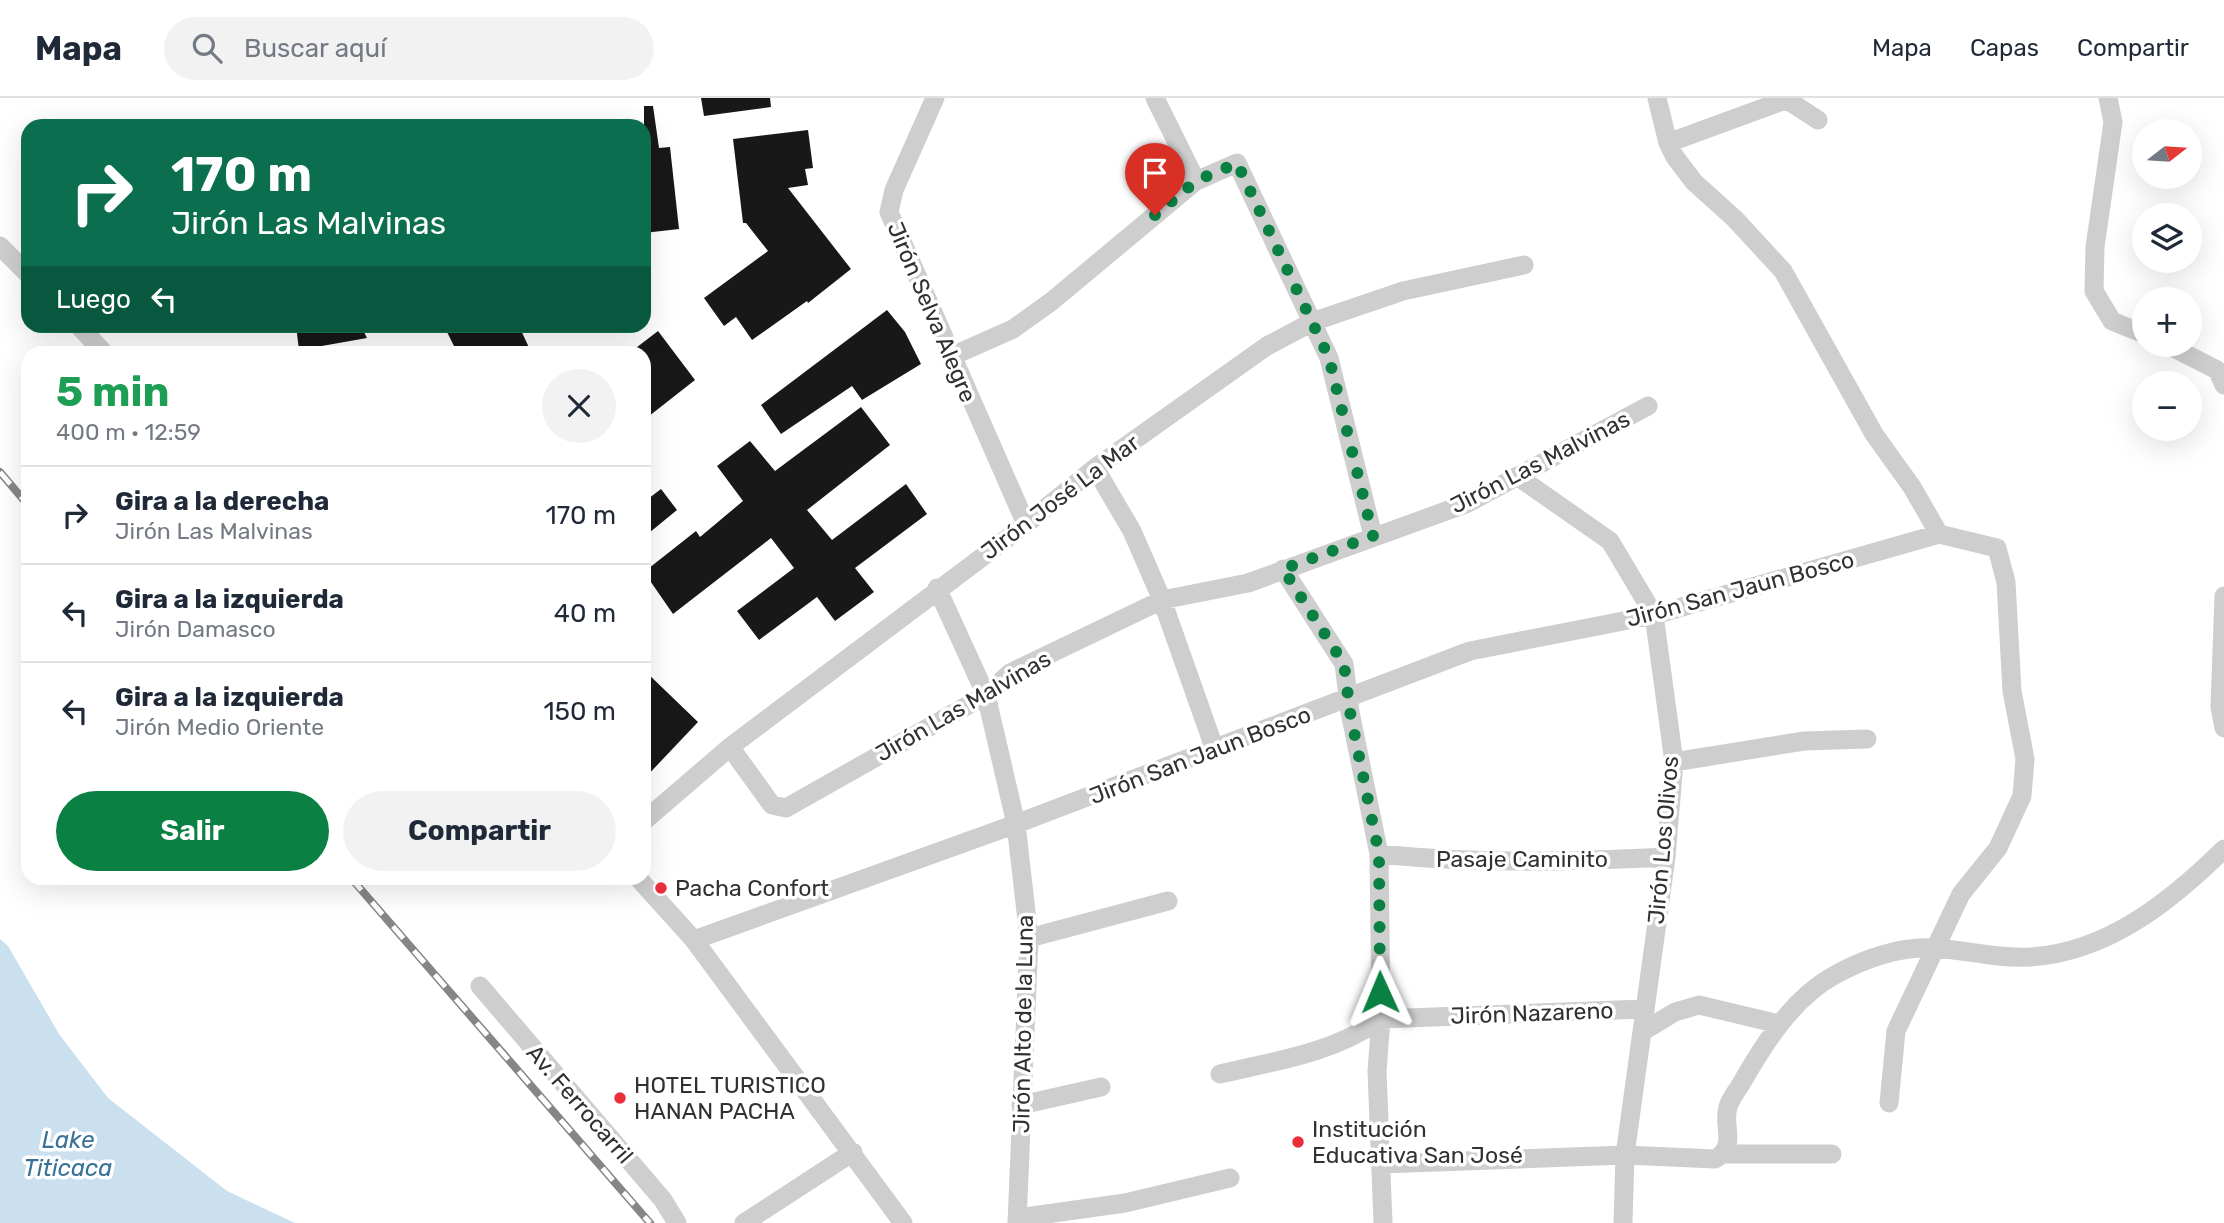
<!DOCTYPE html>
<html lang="es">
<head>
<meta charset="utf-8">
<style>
  :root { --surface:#fff; --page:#f2f2f3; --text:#1f2937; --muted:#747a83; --line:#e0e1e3; --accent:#0b8043 }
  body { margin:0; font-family:Rubik,sans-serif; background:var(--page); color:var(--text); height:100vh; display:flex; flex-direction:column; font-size:26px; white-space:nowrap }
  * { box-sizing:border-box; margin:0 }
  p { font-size:23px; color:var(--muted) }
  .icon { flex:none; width:38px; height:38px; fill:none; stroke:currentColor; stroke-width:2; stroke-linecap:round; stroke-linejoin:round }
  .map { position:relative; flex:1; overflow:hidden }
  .drawer { position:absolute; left:21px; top:248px; width:630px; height:539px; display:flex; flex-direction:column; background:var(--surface); border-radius:21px; box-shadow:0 7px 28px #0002 }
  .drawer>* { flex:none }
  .guide { position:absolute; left:21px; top:21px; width:630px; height:214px; border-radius:21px; box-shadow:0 7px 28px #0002; background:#0b6e4f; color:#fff; overflow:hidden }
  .needle { width:46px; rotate:73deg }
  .tools { position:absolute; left:2132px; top:21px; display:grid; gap:14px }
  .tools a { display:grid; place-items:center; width:70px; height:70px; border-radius:50%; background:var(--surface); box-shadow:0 7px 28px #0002; font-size:35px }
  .pin { position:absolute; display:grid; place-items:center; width:60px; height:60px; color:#fff; margin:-72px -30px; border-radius:50% 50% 50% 0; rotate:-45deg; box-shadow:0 0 7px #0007 }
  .pin .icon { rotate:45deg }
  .me { position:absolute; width:77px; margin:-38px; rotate:359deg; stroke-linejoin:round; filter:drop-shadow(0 0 5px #0008) }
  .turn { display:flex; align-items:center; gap:24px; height:147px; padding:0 35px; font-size:32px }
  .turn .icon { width:91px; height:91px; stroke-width:2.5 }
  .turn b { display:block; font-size:49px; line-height:60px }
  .then { display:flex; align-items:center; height:66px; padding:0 35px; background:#0003; gap:14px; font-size:26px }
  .round { display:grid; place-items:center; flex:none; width:74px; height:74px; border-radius:37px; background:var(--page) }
  .headline { display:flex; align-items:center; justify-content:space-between; height:119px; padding:0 35px }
  h1 { font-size:42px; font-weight:700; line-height:52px; color:#1e9e55 }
  .cta { display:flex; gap:14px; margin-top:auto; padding:14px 35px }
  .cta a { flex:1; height:80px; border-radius:42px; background:var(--accent); color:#fff; font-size:28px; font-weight:700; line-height:80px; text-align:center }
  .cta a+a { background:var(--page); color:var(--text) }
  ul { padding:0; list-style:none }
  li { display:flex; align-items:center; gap:21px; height:98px; padding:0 35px; border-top:2px solid var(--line) }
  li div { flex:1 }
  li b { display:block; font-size:26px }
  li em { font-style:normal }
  header { display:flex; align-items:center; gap:42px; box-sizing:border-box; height:98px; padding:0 35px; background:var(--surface); border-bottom:2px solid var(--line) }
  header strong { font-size:33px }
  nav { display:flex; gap:38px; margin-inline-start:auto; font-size:24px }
  .search { width:490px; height:63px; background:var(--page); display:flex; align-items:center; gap:18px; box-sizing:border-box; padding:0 24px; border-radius:38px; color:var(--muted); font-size:26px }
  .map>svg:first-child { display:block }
  .water { fill:#cae0ee }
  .building { fill:#181818 }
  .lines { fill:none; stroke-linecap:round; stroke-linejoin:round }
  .minor { stroke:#cecece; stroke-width:19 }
  .rail-casing { stroke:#868686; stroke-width:8 }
  .rail { stroke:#fff; stroke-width:5; stroke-dasharray:16; stroke-linecap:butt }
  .route { stroke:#0b8043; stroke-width:12; stroke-dasharray:0 21.6 }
  .poi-dot { fill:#ec2e39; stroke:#fff; stroke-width:2.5 }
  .labels { text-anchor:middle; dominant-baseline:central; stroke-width:7; stroke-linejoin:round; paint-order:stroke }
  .street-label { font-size:23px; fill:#313131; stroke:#fff }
  .poi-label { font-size:23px; fill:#313131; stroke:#fff; text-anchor:start }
  .water-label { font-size:24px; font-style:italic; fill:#3a7297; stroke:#fff }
</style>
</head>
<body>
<header>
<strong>Mapa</strong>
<div class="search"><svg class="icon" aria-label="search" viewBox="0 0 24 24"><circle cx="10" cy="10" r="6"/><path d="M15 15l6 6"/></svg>Buscar aquí</div>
<nav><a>Mapa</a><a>Capas</a><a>Compartir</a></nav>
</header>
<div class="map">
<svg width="2224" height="1125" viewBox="0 0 2224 1125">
  <rect width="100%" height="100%" fill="#fff"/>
  <!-- water -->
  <path class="water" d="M0,841L8,848L59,936L108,1000L227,1093L295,1125H0Z"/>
  <!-- building -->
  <path class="building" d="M701,0H770L771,9L704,18Z
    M644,8H653L659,50L670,49L679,131L644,135Z
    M808,32L813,70L805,71L808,87L788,90L851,171L808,205L807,203L752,242L736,219L724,228L704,200L768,153L746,125H743L733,41Z
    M887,212L905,234L921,266L862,302L852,288L781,336L761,307Z
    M296,228H361L367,240L299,252Z
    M444,228H519L532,256H458Z
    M658,233L695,282L644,322V256H628Z
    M861,309L890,347L807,412L832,442L906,386L927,416L855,470L874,494L835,523L817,499L759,542L737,513L794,470L771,440L673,516L644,474L696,433L700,439L743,403L717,368L750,343L775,373Z
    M661,391L677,412L644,439V404Z
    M644,572L698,624L644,681Z"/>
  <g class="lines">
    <!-- minor -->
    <path class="minor" d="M935,0L894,92L889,114L1026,426
      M1155,0L1196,83
      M1657,0L1668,45L1675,59L1694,84L1735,121L1783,173L1874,336L1912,389L1939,436
      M1784,0L1818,22
      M2108,0L2113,24L2095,149L2094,193L2112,223L2144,236
      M1668,45L1785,2
      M0,148L28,176
      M79,228L105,256
      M2168,247L2217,272L2224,287
      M950,259L1013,231L1052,203L1196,83L1237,65L1329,260L1373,438
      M1095,370L1132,433L1162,502L1215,652
      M1517,378L1610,443L1654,517L1674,664L1666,759L1625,1057L1623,1125
      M1283,471L1344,566L1350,614L1379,756L1381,921L1377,973L1383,1125
      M937,490L986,597L1016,726L1029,840L1017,1125
      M2224,498L2220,609L2224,630
      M730,649L772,707L786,710L986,597L1010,575L1162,502L1248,485L1468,405L1648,308
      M1674,664L1804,643L1867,641
      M644,723L730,649L1026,426L1095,370L1267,248L1312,224L1403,193L1524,167
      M1379,756C1478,766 1567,764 1666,759
      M638,780L694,842L903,1125
      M1029,840L1168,803
      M694,842L1016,726L1470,553L1654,517L1939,436L1997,450L2006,484L2012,593L2025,661L2022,698L1998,750L1961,796L1896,933L1889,1005
      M480,888L663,1102L677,1125
      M1642,934L1675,914L1699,907L1779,926
      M1220,976C1275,963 1334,955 1381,921L1644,911
      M1021,1007L1101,989
      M1724,1056H1832
      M1381,1066L1625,1057L1715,1061C1738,1048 1722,1029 1728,1009C1730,1001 1737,993 1741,986C1764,946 1792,901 1833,878C1863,861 1900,848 1934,850C1966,852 1997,861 2029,859C2107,855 2171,803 2224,751
      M1018,1120L1125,1105L1230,1080
      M744,1125L853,1054"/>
    <defs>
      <path id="rail" d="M0,374L28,407
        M351,780L650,1125"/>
    </defs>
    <!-- rail casing -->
    <use href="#rail" class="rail-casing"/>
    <!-- rail -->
    <use href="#rail" class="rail"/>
  </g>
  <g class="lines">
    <!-- route -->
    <path class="route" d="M1155,117L1196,83L1237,65L1329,260L1373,438L1283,471L1344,566L1350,614L1379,756L1380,894"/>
  </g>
  <!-- markers -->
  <g class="poi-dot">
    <circle cx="661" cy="790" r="7"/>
    <circle cx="620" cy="1000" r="7"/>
    <circle cx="1298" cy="1044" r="7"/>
  </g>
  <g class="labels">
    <!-- street labels -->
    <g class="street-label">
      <text transform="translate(932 214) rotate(67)">Jirón Selva Alegre</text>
      <text transform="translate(1540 364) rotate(-27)">Jirón Las Malvinas</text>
      <text transform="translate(1060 399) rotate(-37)">Jirón José La Mar</text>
      <text transform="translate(1740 491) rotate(-15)">Jirón San Jaun Bosco</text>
      <text transform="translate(963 608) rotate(-30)">Jirón Las Malvinas</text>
      <text transform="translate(1200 657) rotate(-21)">Jirón San Jaun Bosco</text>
      <text transform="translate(1663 742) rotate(-85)">Jirón Los Olivos</text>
      <text x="1522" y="761">Pasaje Caminito</text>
      <text transform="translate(1532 915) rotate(-2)">Jirón Nazareno</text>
      <text transform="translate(1023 926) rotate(-89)">Jirón Alto de la Luna</text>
      <text transform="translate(580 1006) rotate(49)">Av. Ferrocarril</text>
    </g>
    <!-- poi labels -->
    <g class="poi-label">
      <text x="675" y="790">Pacha Confort</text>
      <text x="634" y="987">HOTEL TURISTICO<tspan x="634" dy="26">HANAN PACHA</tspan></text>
      <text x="1312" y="1031">Institución<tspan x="1312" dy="26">Educativa San José</tspan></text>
    </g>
    <!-- water labels -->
    <g class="water-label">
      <text x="68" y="1042">Lake<tspan x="68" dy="28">Titicaca</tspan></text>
    </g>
  </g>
</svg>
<div class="tools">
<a><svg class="needle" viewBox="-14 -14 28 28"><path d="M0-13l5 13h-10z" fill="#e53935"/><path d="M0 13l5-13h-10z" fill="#747a83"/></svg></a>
<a><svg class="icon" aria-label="layers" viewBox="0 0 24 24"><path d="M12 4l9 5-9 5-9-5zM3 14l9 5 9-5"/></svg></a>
<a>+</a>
<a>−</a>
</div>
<div class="pin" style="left:1155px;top:117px;background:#d93025"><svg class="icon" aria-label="arrive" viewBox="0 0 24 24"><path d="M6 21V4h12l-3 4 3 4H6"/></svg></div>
<svg class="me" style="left:1380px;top:894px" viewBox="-20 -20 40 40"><path d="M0-17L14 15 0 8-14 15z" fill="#0b8043" stroke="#fff" stroke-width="4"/></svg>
<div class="guide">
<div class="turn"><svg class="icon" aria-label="right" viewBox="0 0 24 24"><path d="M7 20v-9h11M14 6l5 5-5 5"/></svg><div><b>170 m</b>Jirón Las Malvinas</div></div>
<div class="then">Luego<svg class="icon" aria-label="left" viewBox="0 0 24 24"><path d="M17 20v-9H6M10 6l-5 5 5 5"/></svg></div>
</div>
<section class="drawer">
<div class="headline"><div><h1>5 min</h1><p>400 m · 12:59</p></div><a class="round"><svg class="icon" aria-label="close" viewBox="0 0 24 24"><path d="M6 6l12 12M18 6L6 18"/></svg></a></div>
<ul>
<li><svg class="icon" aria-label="right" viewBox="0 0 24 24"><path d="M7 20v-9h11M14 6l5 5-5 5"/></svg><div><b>Gira a la derecha</b><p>Jirón Las Malvinas</p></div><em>170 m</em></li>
<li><svg class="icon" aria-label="left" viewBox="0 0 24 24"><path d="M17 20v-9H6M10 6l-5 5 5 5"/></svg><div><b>Gira a la izquierda</b><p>Jirón Damasco</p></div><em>40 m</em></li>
<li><svg class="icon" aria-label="left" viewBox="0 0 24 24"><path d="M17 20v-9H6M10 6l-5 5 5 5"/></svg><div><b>Gira a la izquierda</b><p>Jirón Medio Oriente</p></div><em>150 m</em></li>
</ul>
<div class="cta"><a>Salir</a><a>Compartir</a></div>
</section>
</div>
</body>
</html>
